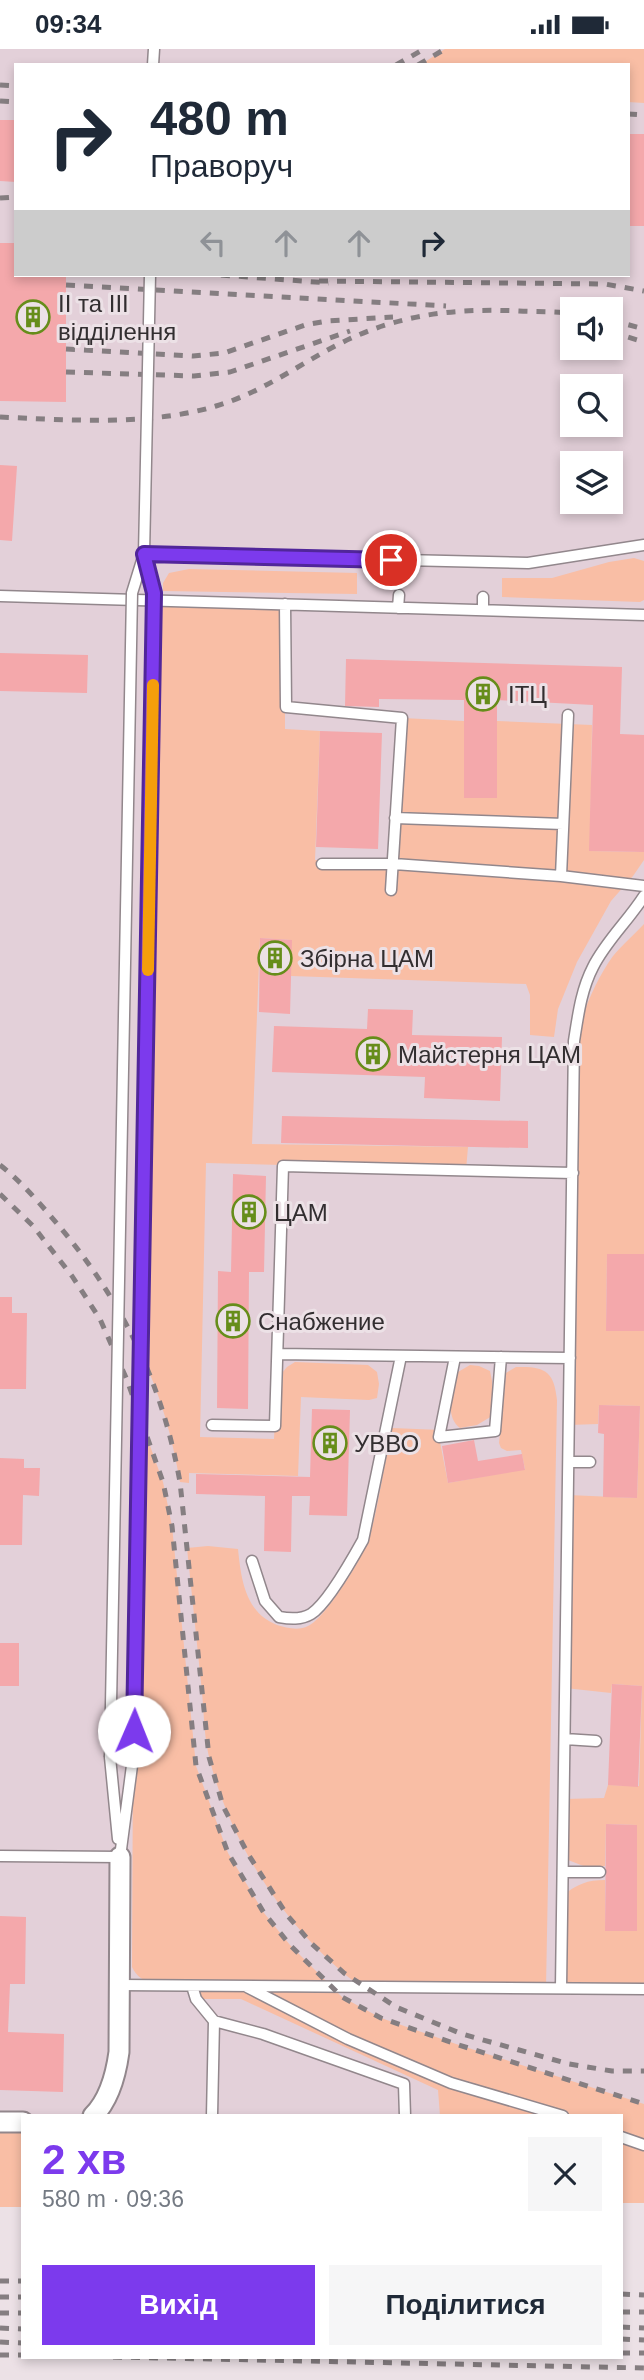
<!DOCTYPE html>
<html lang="uk">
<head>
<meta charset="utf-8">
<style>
  :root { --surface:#fff; --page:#f6f6f7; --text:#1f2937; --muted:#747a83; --accent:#7c3aed }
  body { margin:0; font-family:Helvetica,sans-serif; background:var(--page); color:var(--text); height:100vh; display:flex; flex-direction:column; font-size:26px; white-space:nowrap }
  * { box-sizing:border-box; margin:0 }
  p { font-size:23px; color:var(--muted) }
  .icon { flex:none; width:38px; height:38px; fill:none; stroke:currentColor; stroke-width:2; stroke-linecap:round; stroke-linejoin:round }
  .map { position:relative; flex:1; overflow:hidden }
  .drawer { position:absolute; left:21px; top:2065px; width:602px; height:245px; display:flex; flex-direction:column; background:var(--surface); border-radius:0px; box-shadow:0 4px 10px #0003 }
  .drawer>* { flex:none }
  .banner { position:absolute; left:14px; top:14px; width:616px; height:214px; border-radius:0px; box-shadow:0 4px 10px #0003; background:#fff; color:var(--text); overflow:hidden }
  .controls { position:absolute; left:560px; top:248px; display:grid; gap:14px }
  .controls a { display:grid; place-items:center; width:63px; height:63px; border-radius:0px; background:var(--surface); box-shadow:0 4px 10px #0003; font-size:35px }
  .pin { position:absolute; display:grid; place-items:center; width:60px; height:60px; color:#fff; margin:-30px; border:4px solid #fff; border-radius:50%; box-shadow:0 2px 7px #0007 }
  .me { position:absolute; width:77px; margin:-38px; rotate:1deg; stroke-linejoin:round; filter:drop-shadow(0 0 5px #0008) }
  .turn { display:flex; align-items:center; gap:24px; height:147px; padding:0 21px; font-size:32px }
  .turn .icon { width:91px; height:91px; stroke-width:2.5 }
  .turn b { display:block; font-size:49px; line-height:60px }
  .lanes { display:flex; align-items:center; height:66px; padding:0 21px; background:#0003; justify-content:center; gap:35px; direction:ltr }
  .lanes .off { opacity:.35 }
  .round { display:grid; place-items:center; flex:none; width:74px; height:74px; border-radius:0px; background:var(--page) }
  .summary { display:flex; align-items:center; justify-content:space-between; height:119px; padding:0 21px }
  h1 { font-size:42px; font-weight:800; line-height:52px; color:var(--accent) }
  .button { display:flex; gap:14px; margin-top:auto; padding:14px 21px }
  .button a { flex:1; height:80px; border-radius:0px; background:var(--accent); color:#fff; font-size:28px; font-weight:800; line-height:80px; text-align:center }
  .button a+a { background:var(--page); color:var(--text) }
  .status { display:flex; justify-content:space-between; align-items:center; height:49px; padding:0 35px; background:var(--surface); direction:ltr }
  .status svg { height:19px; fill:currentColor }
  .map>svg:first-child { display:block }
  .built { fill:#e3d0d9; fill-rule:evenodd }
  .green { fill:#f9bea5 }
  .building { fill:#f4a8ab }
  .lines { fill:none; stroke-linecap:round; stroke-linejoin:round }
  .lane-casing { stroke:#92878c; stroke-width:13 }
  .street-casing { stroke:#92878c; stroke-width:23 }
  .lane { stroke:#fff; stroke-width:10 }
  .street { stroke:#fff; stroke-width:19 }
  .rail { stroke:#857e81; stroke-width:5; stroke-dasharray:9 9; stroke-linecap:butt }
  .lane-bridge-casing { stroke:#92878c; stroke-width:13; stroke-linecap:butt }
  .lane-bridge { stroke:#fff; stroke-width:10 }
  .route-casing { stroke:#51269a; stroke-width:18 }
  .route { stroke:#7c3aed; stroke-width:12 }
  .slow { stroke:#f59e0b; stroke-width:12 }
  .labels { text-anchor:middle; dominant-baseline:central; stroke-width:6; stroke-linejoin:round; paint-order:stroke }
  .poi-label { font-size:24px; fill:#322e30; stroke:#ece1e6; text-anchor:start }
</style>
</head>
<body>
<div class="status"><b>09:34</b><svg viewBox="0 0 49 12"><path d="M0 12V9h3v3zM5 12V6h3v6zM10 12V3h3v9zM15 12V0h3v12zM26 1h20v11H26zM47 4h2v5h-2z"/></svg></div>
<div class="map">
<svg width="644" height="2331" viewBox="0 0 644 2331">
  <rect width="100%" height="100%" fill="#ece1e6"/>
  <!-- built -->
  <path class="built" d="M0,0H644V2154H621V2067H23L0,2157ZM16,16H628V226H16ZM572,261H611V299H572ZM572,338H611V376H572ZM572,415H611V453H572Z"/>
  <!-- green -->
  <path class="green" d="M445,0H644V54L628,53V16H420Z
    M634,509L644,512V551L640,553L502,548V529H552L609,513Z
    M189,520L357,524V545L163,542V534L169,524Z
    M154,552L285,555V680L320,682L315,811L394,815L402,669L464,672V749L497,672L592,676L590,802L644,803V811L633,827L611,852L577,913L558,960L554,988L530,986V946L526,935L291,927V891L260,889L252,1095L468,1098L466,1121L206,1114L200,1388L274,1390L277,1330L287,1318L295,1313L368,1316L377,1323L379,1335L377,1349L369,1351L301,1348L298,1427L189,1424V1434L180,1433C172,1388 161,1346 141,1305Z
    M644,875V1205H607L606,1281L644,1282V1940L561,1939L563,1846C578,1835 587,1831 605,1831V1881L637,1882V1776L606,1775L605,1817L586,1818L563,1809L564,1750L604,1749L608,1736L639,1737L642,1637L612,1635L611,1644L565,1639L568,1446L637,1449L640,1357L599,1356L598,1375L569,1376L574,992C583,963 595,932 613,907C622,896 634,886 644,875Z
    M470,1316L479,1317L490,1322L492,1332V1367L477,1376L460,1379C443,1366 454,1341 458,1323Z
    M516,1318C545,1317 554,1322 557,1351L546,1939L361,1938C288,1883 233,1800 210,1712C204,1690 204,1665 202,1643C197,1595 192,1547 187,1499L208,1497L238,1500C241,1529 245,1564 277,1576C286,1579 299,1582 308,1577C325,1570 363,1508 369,1490C379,1454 384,1416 392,1379L441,1381L439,1388L448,1434L525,1420L521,1401L507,1402L501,1399L499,1394L506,1324Z
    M139,1366L163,1433L172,1477L196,1717L228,1804L264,1864L290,1896L342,1948L381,1969L459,1996L644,2055V2154H621V2067H440L438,2041L241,1950H196L192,1937C170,1936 143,1941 132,1918L133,1709Z
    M0,2073H23V2158H0Z"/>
  <!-- building -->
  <path class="building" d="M0,71H16V133L0,132Z
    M628,85H644V177H628Z
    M0,194H16V226H66V353L0,352Z
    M0,416L17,417L12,492L0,491Z
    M0,604L88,606L87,644L0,642Z
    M346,610L622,618L620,685L644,686V803L589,802L593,656L497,651V749H464V651L379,650V658L345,657Z
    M320,682L382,684L378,800L316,798Z
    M260,889L292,891L290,965L259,963Z
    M368,960L413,961L412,986L502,988L500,1052L424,1049L425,1028L272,1023L274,977L367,980Z
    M282,1067L528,1072V1099L281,1094Z
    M233,1125L266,1127L264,1223H249L248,1360L217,1359L218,1222L231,1223Z
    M607,1205H644V1282H606Z
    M0,1248H12V1264H27L26,1340H0Z
    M599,1356L640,1357L637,1449L603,1448L604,1385L598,1384Z
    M312,1360L350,1361L347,1467L309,1466L310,1447H292L291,1503L264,1502L265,1447L196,1445V1425L310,1428Z
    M474,1391L478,1412L522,1405L525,1421L448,1434L442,1397Z
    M0,1409L24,1410V1419H40L39,1447L23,1446L22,1496H0Z
    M0,1594H19V1637H0Z
    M612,1635L642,1637L638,1738L608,1736Z
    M606,1775L637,1776V1882H605Z
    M0,1867L26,1868L25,1935H10L8,1983L64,1985L63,2043L0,2041Z"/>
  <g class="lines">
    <defs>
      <path id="lane" d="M153,16L154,0
        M144,505L528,514L644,496
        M0,547L644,566
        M285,555L286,658L402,669L391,841
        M398,559L399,546
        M483,561V548
        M395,769L563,775
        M322,815H394L561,827L644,837
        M561,827L568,666
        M278,1305L570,1309
        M455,1308L439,1388L495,1382L501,1308
        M212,1376L275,1377L283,1117L573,1124
        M569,1413H590
        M252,1512L265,1552L279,1568C290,1570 301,1571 311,1565C327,1555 353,1509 363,1491L401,1307
        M565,1690L596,1692
        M110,1708L118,1790
        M0,1807L120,1808L133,1709
        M563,1823H600
        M119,1936L644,1940
        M192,1937L196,1950L214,1972L263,1985L404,2035L405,2067
        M247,1938L348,1990L451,2034L563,2067
        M561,1939L574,992C578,967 581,941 593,918C606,892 628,872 644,847
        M212,2067L214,1972
        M621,2088L644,2096"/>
      <path id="street" d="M93,2067C110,2050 116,2025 119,2003L120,1808
        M0,2073H23"/>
    </defs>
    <!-- lane casing -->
    <use href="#lane" class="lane-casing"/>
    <!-- street casing -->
    <use href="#street" class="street-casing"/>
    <!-- lane -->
    <use href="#lane" class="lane"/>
    <!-- street -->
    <use href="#street" class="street"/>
    <!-- rail -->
    <path class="rail" d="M396,16L424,0
      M418,16L445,0
      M0,36L16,37
      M0,52L16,53
      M628,65L644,66
      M0,149L16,148
      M221,226L329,234
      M319,232L605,235L644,242
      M66,236L446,257
      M611,271L644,280
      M611,283L644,293
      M66,300L193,307L224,304L305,276L327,272L393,268
      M66,323L194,327L230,323L350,282
      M0,368C68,371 151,377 216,357C261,344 298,316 339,295C399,265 454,259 519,262C537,263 555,262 572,265
      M0,1116C22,1133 42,1157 60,1178C124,1255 162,1334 180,1433L209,1708L223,1757L248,1805L287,1866L312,1895L344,1924L396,1958L462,1985L569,2015L612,2022H644
      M0,1145L33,1177L72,1227L100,1270L127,1331L163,1433L172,1477L196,1717L228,1804L264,1864L290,1896L342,1948L381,1969L459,1996L644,2055
      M0,2232H23
      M621,2245L644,2246
      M0,2248H23
      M621,2263H644
      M0,2264H23
      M621,2278L644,2279
      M0,2279L23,2280
      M621,2290L644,2291
      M0,2293L23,2294
      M621,2304H644
      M0,2306H23
      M113,2308L644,2319"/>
    <defs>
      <path id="lane-bridge" d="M110,1708L132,544L144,505L150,226
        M133,1709L154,544L144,505"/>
    </defs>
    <!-- lane-bridge casing -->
    <use href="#lane-bridge" class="lane-bridge-casing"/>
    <!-- lane-bridge -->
    <use href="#lane-bridge" class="lane-bridge"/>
  </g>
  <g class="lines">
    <defs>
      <path id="route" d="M134,1682L154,544L144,505L391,511"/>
    </defs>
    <!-- route casing -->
    <use href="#route" class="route-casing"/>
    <!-- route -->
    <use href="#route" class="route"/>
    <!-- slow -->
    <path class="slow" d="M148,921L153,636"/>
  </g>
  <!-- icons -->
  <defs>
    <symbol id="building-ring" viewBox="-11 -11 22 22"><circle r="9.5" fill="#ece1e6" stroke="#668d1a" stroke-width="1.5"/><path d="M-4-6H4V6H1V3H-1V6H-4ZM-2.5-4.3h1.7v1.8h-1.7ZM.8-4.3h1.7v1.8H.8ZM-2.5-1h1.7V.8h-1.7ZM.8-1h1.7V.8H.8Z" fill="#668d1a"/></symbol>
  </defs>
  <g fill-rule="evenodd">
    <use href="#building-ring" x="14" y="249" width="38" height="38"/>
    <use href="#building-ring" x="464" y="626" width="38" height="38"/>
    <use href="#building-ring" x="256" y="890" width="38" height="38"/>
    <use href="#building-ring" x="354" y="986" width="38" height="38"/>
    <use href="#building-ring" x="230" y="1144" width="38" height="38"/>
    <use href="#building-ring" x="214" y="1253" width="38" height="38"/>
    <use href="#building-ring" x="311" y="1375" width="38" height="38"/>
  </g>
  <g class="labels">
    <!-- poi labels -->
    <g class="poi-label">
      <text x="58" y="254">II та III<tspan x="58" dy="28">відділення</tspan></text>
      <text x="508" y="645">ІТЦ</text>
      <text x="300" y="909">Збірна ЦАМ</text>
      <text x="398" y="1005">Майстерня ЦАМ</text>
      <text x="274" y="1163">ЦАМ</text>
      <text x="258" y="1272">Снабжение</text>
      <text x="354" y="1394">УВВО</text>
    </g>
  </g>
</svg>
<div class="controls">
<a><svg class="icon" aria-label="sound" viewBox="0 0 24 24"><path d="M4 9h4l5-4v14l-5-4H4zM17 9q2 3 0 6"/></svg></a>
<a><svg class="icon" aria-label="search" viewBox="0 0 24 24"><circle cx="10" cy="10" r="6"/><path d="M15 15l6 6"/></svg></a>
<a><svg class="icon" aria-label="layers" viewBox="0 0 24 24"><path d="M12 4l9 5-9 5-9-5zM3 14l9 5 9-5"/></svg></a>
</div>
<div class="pin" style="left:391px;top:511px;background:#d93025"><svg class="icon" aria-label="arrive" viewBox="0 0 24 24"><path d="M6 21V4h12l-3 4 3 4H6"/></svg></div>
<svg class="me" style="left:134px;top:1682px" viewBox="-20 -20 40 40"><circle r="19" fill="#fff"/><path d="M0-13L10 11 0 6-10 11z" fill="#7c3aed"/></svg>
<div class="banner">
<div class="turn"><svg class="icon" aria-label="right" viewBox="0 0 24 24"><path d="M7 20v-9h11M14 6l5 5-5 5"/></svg><div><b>480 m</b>Праворуч</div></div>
<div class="lanes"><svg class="icon off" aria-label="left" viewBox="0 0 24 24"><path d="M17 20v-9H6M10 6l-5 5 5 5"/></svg><svg class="icon off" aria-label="ahead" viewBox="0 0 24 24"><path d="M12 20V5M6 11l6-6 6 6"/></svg><svg class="icon off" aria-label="ahead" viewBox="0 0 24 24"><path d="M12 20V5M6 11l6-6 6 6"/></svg><svg class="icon" aria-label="right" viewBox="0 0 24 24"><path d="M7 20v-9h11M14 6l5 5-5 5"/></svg></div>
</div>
<section class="drawer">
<div class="summary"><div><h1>2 хв</h1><p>580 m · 09:36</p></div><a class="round"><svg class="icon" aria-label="close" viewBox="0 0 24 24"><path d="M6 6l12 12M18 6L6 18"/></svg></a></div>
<div class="button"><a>Вихід</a><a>Поділитися</a></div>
</section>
</div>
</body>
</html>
